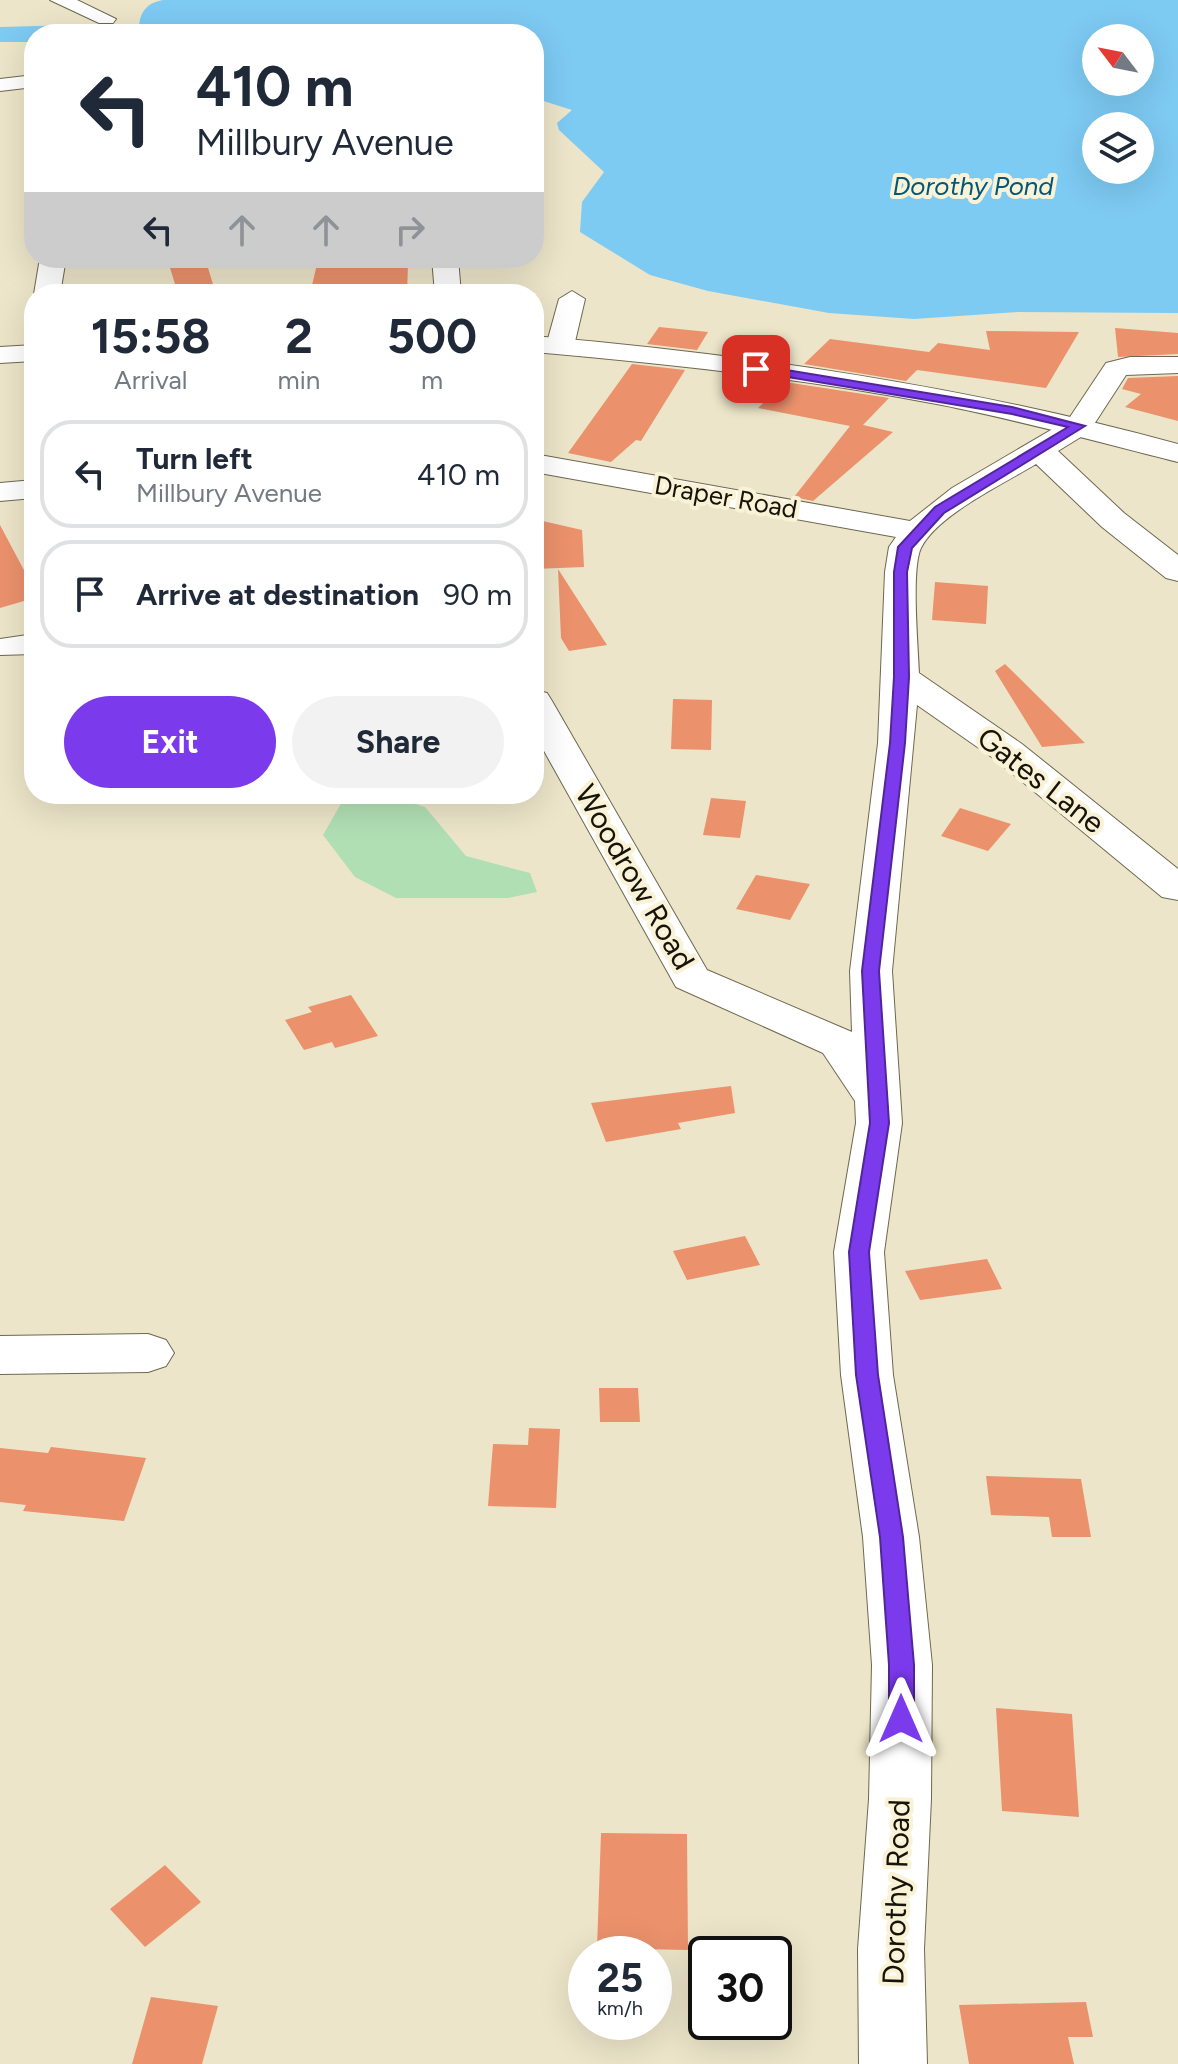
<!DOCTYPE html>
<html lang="en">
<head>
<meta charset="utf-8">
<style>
  :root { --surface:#fff; --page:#f2f2f3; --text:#1f2937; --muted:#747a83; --line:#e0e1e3; --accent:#7c3aed }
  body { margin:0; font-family:Figtree,sans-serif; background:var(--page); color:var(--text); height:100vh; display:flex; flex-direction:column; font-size:30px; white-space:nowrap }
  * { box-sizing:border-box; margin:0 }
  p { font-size:26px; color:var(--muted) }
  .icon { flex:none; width:44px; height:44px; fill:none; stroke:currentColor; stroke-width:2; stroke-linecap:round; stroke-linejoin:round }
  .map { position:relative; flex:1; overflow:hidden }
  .side { position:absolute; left:24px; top:284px; width:520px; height:520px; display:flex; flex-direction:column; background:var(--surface); border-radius:32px; box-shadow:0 8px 32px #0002 }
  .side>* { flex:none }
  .banner { position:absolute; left:24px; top:24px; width:520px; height:244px; border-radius:32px; box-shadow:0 8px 32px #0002; background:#fff; color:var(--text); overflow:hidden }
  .needle { width:52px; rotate:302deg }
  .controls { position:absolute; left:1082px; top:24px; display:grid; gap:16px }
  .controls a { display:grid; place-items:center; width:72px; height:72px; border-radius:50%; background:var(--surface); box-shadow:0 8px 32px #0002; font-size:40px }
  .speed { position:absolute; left:568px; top:1936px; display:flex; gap:16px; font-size:40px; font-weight:700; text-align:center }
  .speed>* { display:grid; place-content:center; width:104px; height:104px; border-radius:50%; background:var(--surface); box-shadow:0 8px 32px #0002; line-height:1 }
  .speed small { font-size:20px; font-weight:400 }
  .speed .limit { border:4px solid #111; border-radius:12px; background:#fff; color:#111 }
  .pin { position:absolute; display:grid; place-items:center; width:68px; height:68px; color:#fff; margin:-34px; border-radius:16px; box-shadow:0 4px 12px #0006 }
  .me { position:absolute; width:88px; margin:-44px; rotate:0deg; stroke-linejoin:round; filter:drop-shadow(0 0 6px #0008) }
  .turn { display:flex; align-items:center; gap:28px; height:168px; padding:0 40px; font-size:36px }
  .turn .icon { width:104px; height:104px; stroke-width:2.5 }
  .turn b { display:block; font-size:56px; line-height:68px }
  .lanes { display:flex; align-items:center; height:76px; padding:0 40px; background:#0003; justify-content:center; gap:40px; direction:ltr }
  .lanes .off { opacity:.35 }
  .eta { display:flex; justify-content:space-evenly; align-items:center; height:136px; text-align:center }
  .eta b { font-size:48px; font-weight:700; line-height:56px }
  .cta { display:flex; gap:16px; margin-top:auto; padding:16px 40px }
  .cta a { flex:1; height:92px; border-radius:48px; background:var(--accent); color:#fff; font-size:32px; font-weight:700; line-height:92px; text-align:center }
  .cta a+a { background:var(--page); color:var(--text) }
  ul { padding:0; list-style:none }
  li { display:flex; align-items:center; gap:24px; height:108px; margin:0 16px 12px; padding:0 24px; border:4px solid var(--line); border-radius:32px }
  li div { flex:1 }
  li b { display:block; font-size:30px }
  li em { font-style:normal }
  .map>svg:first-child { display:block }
  .green { fill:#b1dfb4 }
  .water { fill:#7dcaf3; fill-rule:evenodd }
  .building { fill:#eb916c }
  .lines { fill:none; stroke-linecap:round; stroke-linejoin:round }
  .minor-casing { stroke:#6e6850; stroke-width:2 }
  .major-casing { stroke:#6e6850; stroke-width:2 }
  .minor { fill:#fff; fill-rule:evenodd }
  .major { fill:#fff; fill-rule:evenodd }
  .route { fill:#7c3aed; stroke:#51269a; stroke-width:2 }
  .labels { text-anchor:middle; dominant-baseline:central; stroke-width:8; stroke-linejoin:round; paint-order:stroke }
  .far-water-label { font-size:26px; font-style:italic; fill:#00577a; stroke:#f9f2d6 }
  .far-street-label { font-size:26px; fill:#161309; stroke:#f9f2d6 }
  .street-label { font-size:30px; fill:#161309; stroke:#f9f2d6 }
</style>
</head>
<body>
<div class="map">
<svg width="1178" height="2064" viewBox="0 0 1178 2064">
  <rect width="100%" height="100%" fill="#ece5c9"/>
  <!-- green -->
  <path class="green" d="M353,794H380L425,807L466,856L530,873L537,892L508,898H396L355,877L323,835L343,800Z"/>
  <!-- water -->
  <path class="water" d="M163,0H1178V313L1018,312L914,319L829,313L708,291L650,275L580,232L582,202L604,172L559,130L557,123L572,110L534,98V34H333L291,25L158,33L139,30C139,13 146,3 163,0ZM1096,38H1140V82H1096ZM1096,126H1140V170H1096Z
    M76,25L95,32L34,34V42H0V27Z"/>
  <!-- building -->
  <path class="building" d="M167,258H205L216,294H178Z
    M317,264H408L407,294H310Z
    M659,327L708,332L697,350L647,344Z
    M1115,328L1178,333V354L1118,357Z
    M986,331L1079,332L1046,388L917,370L906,381L804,364L830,339L929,352L938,343L990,350Z
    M632,364L685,370L641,441L636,440L611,462L568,453Z
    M1178,376V421L1125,407L1141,394L1122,389L1128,378Z
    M785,382L889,398L863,425L893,432L813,501L794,497L850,426L758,408Z
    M534,519L582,530L584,567L534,569Z
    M0,525L34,589V598L0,608Z
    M558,569L607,645L569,651L561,638Z
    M935,582L988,586L986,624L932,620Z
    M1005,664L1085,743L1042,747L995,671Z
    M673,699L712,700L711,750L671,749Z
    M711,798L746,801L740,838L703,835Z
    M960,808L1011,824L988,851L941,836Z
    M756,875L810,884L790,920L736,909Z
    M351,995L378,1036L335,1048L332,1042L304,1050L285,1020L312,1012L308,1007Z
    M731,1086L735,1113L678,1123L681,1129L606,1142L591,1103Z
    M745,1236L760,1265L687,1280L673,1251Z
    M987,1259L1002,1289L920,1300L905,1271Z
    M599,1388H638L640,1422H600Z
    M529,1428L560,1429L556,1508L488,1506L493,1444L528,1445Z
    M51,1447L146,1458L124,1521L23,1511L26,1505L0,1502V1448L48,1453Z
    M986,1476L1081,1479L1091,1537H1052L1049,1517L991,1515Z
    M996,1708L1072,1714L1079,1817L1002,1811Z
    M601,1833L687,1834L688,1950L640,1949V1954H609V1948H597Z
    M165,1865L201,1902L145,1947L110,1909Z
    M151,1997L218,2006L202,2064H132Z
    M1086,2002L1093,2037H1068L1074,2064H969L959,2005Z"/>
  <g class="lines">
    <defs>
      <path id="minor" d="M50,0H77L116,19L113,23H99Z
        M34,75V87L0,91V79Z
        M40,258H66L60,294H34Z
        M432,258H458L461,294H435Z
        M572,291L585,299L574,346L570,352H550L546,346L559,299Z
        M1130,357H1178V373L1126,375L1089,432L1058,451L1124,513L1178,555V581L1166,578L1102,527L1036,464C1005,483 937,515 921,548C911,569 918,646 919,673L1022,744L1178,869V900L1162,897L996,760L917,705L892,971L902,1123L884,1252L893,1375L919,1537L932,1665L931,1799L924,1949L927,2064H859L858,1949L869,1799L872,1665L863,1537L841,1375L834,1252L856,1123L855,1101L823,1053L676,987L534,733V690L547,693L552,701L707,970L852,1032L850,971L878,743L885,572L889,547L896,537L534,472V454L910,521L952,488L1068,420L1106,363Z
        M34,480V498L0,501V483Z
        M34,634V654L0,655V639Z
        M148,1334L166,1340L174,1353L166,1366L148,1372L0,1374V1336Z"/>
      <path id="major" d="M534,336C752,355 966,386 1178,444V462C1099,442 1022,421 942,405C808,379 671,364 534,352Z
        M34,345V361L0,363V347Z"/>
    </defs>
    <!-- minor casing -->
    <use href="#minor" class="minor-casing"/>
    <!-- major casing -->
    <use href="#major" class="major-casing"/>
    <!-- minor -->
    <use href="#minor" class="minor"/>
    <!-- major -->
    <use href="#major" class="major"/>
  </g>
  <!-- route -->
  <path class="route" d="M756,365L1012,407L1085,426L944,513L912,548L907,572L909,677L905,743L879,971L889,1123L869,1252L878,1375L903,1537L914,1665V1719L910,1727L901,1730L892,1727L889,1719V1665L880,1537L856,1375L849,1252L870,1123L862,971L890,743L894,677V572L898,547L935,507L1068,427L1012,414L752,371Z"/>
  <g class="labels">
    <!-- far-water labels -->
    <g class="far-water-label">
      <text x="973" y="186">Dorothy Pond</text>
    </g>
    <!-- far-street labels -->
    <g class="far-street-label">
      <text transform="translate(726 497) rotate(10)">Draper Road</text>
    </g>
    <!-- street labels -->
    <g class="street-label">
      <text transform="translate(1041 780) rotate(38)">Gates Lane</text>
      <text transform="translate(635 877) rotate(60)">Woodrow Road</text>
      <text transform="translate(896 1892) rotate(-88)">Dorothy Road</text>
    </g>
  </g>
</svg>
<div class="controls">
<a><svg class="needle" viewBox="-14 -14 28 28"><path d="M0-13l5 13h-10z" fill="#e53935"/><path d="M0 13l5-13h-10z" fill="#747a83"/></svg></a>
<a><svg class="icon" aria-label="layers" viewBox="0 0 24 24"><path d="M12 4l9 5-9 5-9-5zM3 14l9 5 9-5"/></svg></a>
</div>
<div class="speed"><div>25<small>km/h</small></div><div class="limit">30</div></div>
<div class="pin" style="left:756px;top:369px;background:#d93025"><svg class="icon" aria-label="arrive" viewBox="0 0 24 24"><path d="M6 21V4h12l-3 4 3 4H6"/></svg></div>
<svg class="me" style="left:901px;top:1719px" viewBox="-20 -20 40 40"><path d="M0-17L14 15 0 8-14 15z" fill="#7c3aed" stroke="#fff" stroke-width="4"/></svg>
<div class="banner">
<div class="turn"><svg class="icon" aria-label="left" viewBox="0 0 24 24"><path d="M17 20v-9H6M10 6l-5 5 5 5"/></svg><div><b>410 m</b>Millbury Avenue</div></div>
<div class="lanes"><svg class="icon" aria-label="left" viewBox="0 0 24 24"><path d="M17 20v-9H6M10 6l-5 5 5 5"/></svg><svg class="icon off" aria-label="ahead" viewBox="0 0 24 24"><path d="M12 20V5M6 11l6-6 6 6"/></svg><svg class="icon off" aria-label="ahead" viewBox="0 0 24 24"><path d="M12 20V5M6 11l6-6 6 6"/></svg><svg class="icon off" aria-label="right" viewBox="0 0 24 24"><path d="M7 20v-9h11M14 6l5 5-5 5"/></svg></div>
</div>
<section class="side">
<div class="eta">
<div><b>15:58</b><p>Arrival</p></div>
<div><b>2</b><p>min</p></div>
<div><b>500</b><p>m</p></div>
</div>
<ul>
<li><svg class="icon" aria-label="left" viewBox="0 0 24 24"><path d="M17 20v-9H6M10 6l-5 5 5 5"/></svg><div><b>Turn left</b><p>Millbury Avenue</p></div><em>410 m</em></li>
<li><svg class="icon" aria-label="arrive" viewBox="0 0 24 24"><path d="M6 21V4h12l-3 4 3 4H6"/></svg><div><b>Arrive at destination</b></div><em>90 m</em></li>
</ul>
<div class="cta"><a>Exit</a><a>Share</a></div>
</section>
</div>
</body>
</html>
